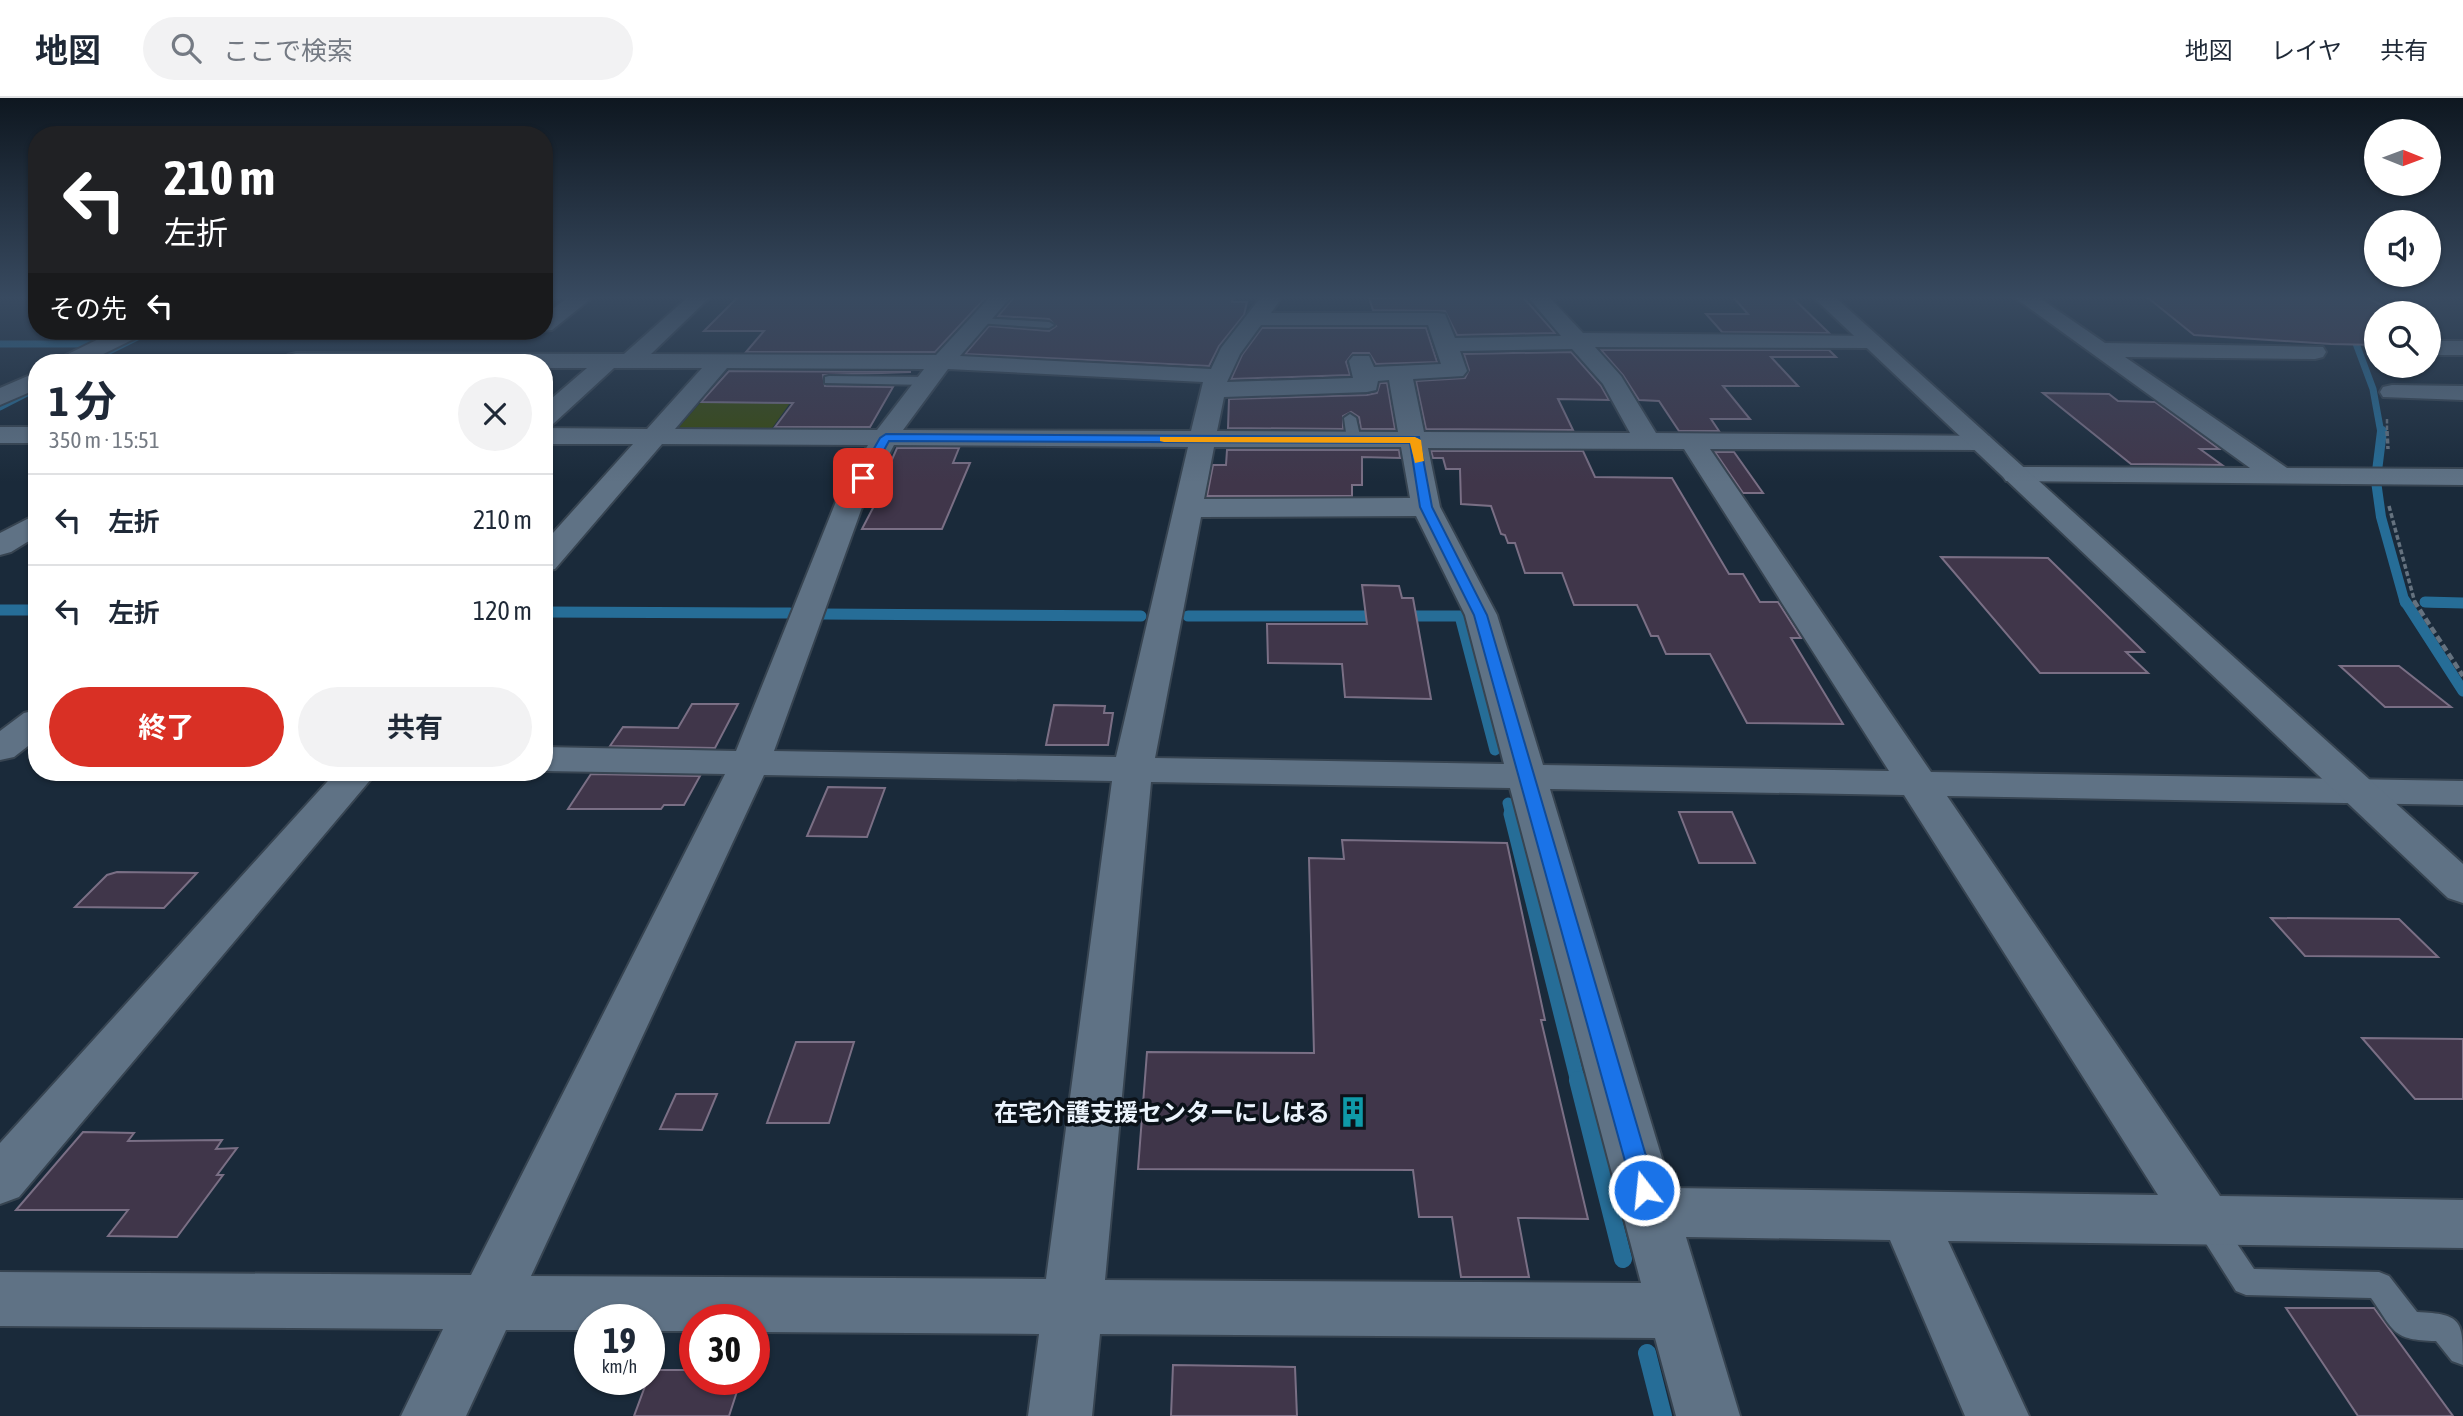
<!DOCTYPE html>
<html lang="ja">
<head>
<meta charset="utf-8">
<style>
  :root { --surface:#fff; --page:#f2f2f3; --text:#1f2937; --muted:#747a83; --line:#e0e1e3; --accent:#d93025 }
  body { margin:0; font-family:"Asap Condensed","Noto Sans JP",sans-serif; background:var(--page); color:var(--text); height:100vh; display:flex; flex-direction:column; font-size:26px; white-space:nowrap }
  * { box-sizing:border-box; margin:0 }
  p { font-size:23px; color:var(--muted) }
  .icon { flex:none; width:38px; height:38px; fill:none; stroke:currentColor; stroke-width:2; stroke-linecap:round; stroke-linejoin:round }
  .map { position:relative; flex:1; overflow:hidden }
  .panel { position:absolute; left:28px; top:256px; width:525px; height:427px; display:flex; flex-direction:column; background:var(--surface); border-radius:28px; box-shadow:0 2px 5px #0004 }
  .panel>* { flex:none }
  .guide { position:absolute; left:28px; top:28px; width:525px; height:214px; border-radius:28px; box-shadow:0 2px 5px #0004; background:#202124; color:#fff; overflow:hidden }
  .needle { width:46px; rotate:91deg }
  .buttons { position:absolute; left:2364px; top:21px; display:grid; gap:14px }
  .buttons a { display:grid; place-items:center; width:77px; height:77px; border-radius:50%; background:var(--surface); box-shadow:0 2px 5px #0004; font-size:35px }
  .speed { position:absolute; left:574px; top:1206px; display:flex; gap:14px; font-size:35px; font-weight:700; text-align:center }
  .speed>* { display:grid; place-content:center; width:91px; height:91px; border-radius:50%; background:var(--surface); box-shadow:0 2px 5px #0004; line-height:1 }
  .speed small { font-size:18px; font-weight:400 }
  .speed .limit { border:10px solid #d22; background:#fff; color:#111 }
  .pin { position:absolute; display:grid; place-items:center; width:60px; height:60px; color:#fff; margin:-30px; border-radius:14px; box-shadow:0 4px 10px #0006 }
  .me { position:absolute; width:77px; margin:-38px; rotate:344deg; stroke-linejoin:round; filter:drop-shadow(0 0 5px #0008) }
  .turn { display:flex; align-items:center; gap:24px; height:147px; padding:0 21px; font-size:32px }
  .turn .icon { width:91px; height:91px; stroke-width:2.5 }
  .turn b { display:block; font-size:49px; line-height:60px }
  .then { display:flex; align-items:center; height:66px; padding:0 21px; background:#0003; gap:14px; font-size:26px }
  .round { display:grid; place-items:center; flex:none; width:74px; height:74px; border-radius:37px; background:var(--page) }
  .head { display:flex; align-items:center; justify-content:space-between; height:119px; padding:0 21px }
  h1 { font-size:42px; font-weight:700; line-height:52px }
  .cta { display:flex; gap:14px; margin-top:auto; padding:14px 21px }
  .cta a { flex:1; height:80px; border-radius:42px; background:var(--accent); color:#fff; font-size:28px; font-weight:700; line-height:80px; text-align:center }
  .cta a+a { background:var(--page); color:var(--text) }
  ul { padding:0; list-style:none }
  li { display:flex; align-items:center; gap:21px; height:91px; padding:0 21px; border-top:2px solid var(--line) }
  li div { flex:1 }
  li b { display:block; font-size:26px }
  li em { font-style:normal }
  header { display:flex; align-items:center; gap:42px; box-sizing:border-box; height:98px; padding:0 35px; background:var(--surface); border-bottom:2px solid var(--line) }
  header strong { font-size:33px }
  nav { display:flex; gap:38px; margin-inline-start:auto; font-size:24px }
  .search { width:490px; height:63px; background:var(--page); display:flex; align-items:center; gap:18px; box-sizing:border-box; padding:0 24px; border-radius:38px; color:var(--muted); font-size:26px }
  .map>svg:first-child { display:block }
  .green { fill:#394a0b }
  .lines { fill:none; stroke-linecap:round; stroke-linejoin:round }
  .stream-far4 { stroke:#266d97; stroke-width:7 }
  .stream-far3 { stroke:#266d97; stroke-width:10 }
  .stream-far2 { stroke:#266d97; stroke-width:11 }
  .stream-far1 { stroke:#266d97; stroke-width:15 }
  .stream { stroke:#266d97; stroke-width:18 }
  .building { fill:#40364a; stroke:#7a6f85; stroke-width:2 }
  .service-casing { stroke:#374451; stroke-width:4 }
  .minor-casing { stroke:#374451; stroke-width:4 }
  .tertiary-casing { stroke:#374451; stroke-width:4 }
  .path-far2 { stroke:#65727f; stroke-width:2.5; stroke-dasharray:4.5 2; stroke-linecap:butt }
  .path-far1 { stroke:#65727f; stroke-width:3.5; stroke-dasharray:5 2.5; stroke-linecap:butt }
  .path { stroke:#65727f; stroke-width:4.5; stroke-dasharray:7 3.5; stroke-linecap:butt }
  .service { fill:#5f7285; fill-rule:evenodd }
  .minor { fill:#5f7285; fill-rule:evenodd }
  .tertiary { fill:#5f7285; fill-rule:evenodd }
  .route { fill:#1a73e8; stroke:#114b97; stroke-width:2 }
  .slow { fill:#f59e0b }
  .labels { text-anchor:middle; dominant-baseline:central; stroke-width:7; stroke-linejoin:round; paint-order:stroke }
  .near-poi-label { font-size:24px; font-weight:bold; fill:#ecf4fd; stroke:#0b1219; text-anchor:end }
</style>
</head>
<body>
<header>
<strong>地図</strong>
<div class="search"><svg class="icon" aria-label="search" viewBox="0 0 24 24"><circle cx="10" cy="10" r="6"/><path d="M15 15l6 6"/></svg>ここで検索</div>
<nav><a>地図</a><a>レイヤ</a><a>共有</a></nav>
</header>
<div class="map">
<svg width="2463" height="1318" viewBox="0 0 2463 1318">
  <rect width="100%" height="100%" fill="#1a2a3a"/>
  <!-- green -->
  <path class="green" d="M700,305H790L770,333H685L679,329Z"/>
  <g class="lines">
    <!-- stream-far4 -->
    <path class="stream-far4" d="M2351,232L2373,291L2381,335
      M0,246H90
      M87,264L149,233
      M0,309L37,290"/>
    <!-- stream-far3 -->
    <path class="stream-far3" d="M2377,373L2382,333
      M2376,383L2381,419L2405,505
      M2425,504L2448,505"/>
    <!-- stream-far2 -->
    <path class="stream-far2" d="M2405,503L2463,593
      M2425,504L2463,505
      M0,512H37
      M544,514L790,515
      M821,516L1141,518
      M1188,518H1381
      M1400,518H1460L1495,652
      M1508,705L1511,717"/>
    <!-- stream-far1 -->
    <path class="stream-far1" d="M1511,716L1578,984"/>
    <!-- stream -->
    <path class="stream" d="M1578,982L1623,1161
      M1647,1255L1663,1318"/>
  </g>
  <!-- building -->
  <path class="building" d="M738,199H986L935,254H746L764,233H704Z
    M1014,199H1233L1232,204H1247L1244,217L1219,248L1209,268L965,256L989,228L1049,233L1056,228L1049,221L998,218Z
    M1422,199H1523L1555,235L1457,237L1445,213L1373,212L1369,200Z
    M1733,199H1792L1829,235L1722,234L1706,216H1748Z
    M2147,199H2365L2399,215H2376V247L2331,246L2194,237Z
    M1262,230H1426L1437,264L1376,266L1369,255H1353L1346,264L1350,277L1231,281L1242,257Z
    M1601,252H1829L1836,259H1771L1798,288H1723L1750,321H1711L1719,333H1679L1659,303L1639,302L1623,277Z
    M1571,254L1601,288L1609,302L1558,301L1573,332L1426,331L1416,283L1465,280L1469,272L1464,256Z
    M729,273L911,274L823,277L825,288L893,289L870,329H775L793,305L701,304Z
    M1380,285H1387L1395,331H1361L1359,319L1351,314L1343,318V331L1228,330L1229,301L1367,297L1377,295Z
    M2043,295L2109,296L2118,303L2155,304L2219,351H2200L2222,367L2131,366Z
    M897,350H959L953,365H970L942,431H862L888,381L884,380Z
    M1227,352H1399L1400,360L1362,359V387H1352V398H1207L1213,367H1226Z
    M1431,353H1583L1595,379L1672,380L1729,476H1743L1760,504H1778L1801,540H1791L1843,626L1747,625L1710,556H1666L1658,538H1651L1637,507H1574L1562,475H1525L1515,445H1508L1505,437L1501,436L1491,408L1461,406L1460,371H1446L1443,360H1433Z
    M1715,354H1734L1763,395H1743Z
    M1941,459L2048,460L2144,554H2126L2148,575H2040Z
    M1362,487L1399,488L1402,500H1413L1431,601L1345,599L1342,566L1268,565L1267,526H1367Z
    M2340,568H2399L2451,609H2385Z
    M692,606H738L715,650L610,648L623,629L678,630Z
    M1054,607L1105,608L1104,615H1113L1108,647H1046Z
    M591,676L700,678L684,707H664L661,711H568Z
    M828,689L885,690L867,739L807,738Z
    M1679,714H1732L1755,765H1699Z
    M1342,742L1507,745L1545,922H1541L1588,1121L1518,1120L1529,1179H1461L1452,1119H1419L1413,1072L1138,1071L1147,954L1314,955L1309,760L1344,761Z
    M117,774L197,775L164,810L75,809L107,777Z
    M2271,820L2399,821L2438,859L2305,858Z
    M2362,940L2463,941V1001H2415Z
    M796,944H854L829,1025H767Z
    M676,996H717L702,1032L660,1031Z
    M83,1034L134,1035L128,1043L222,1042L216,1051L237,1050L217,1077H223L177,1139L108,1138L128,1112H16Z
    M2286,1210H2374L2453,1318H2358Z
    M1173,1267L1295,1269L1297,1318H1171Z
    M651,1272H695V1281H741L729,1318H634Z"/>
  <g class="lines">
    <defs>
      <path id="service" d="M981,220L1049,224L1054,227L1049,230L977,225L976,223Z
        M829,278L928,279L934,283L928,287L825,285V279Z
        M1350,316L1356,320L1361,342L1354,346L1347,342L1344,320Z
        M2207,1113L2217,1116L2254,1171L2379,1174L2389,1178L2417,1214C2463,1216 2463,1223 2463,1267L2452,1263L2436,1243C2392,1242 2395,1234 2371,1200L2246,1197L2236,1193L2193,1125L2197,1116Z"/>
      <path id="minor" d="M569,199H593L552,232L541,233H544V217Z
        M688,199H710L651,256L936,257L990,199H1011L960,258L1211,271L1221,250L1261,199H1282L1271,215H1437L1445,216L1455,240L1561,238L1528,199H1549L1583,235L1878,238L1881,243L1870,250L1595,249L1621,278L1656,335L1989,338L1993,344L1989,350L1980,352L1710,351L1931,674L2463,683V707L1947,698L2220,1098L2463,1102V1150L1948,1143L2029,1318H1965L1890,1142L1686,1139L1740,1318H1676L1655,1240L1100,1236L1092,1318H1028L1039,1236L754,1234V1222H695V1233H649V1222H590V1232H506L466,1318H401L443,1231L0,1228V1174L471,1177L725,676L544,673V649L736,653L837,401L868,347L662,346L555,471L544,473V445L633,346H544V330L647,331L702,270H614L553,326L544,329V307L587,270H544V264L284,262L288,257L296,255L624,256ZM1261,227H1428L1441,266L1374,269L1369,258H1353L1349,263L1353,280L1227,284L1240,256ZM1572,251L1603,286L1630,335L1424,334L1413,281L1463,278L1467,273L1460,253ZM727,270L924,271L877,332L675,331ZM948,271L1203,284L1191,333L903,332ZM1389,282L1398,334L1217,333L1224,299L1367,294L1376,292L1378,283ZM894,347L1188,349L1116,659L774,653L865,401ZM1214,349H1401L1410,400L1204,401ZM1428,350L1684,351L1889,673L1543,667L1497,517L1440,409ZM1416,418L1465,517L1504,666L1155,660L1201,419ZM764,677L1112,683L1046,1181L531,1178ZM1151,684L1510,690L1641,1185L1105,1182ZM1550,691L1904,697L2158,1097L1671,1090Z
        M2014,199H2038L2105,245L2323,249L2326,254L2323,259L2315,261L2125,259L2287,370L2463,371V387L2006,383L2002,377L2006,371L2016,369L2250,370Z
        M115,233H143L140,238L87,264H58L62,259Z
        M2429,243H2463V257H2429Z
        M37,274V291L0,307V290Z
        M2392,287L2463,288V302L2383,299L2380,294L2383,289Z
        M0,329H37V345H0Z
        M37,416V438L11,454L0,457V435Z
        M37,612V641L14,659L0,662V633L24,615Z
        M336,674H377L19,1099L0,1106V1045Z"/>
      <path id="tertiary" d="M1813,199H1835L2463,766V805L2448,800Z"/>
    </defs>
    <!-- service casing -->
    <use href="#service" class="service-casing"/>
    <!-- minor casing -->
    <use href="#minor" class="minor-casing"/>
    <!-- tertiary casing -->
    <use href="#tertiary" class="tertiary-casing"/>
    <!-- path-far2 -->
    <path class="path-far2" d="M2387,321V335"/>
    <!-- path-far1 -->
    <path class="path-far1" d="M2387,333L2388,351
      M2389,408L2415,505"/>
    <!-- path -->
    <path class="path" d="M2414,503L2463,578"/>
    <!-- service -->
    <use href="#service" class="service"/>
    <!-- minor -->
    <use href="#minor" class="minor"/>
    <!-- tertiary -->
    <use href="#tertiary" class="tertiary"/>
  </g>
  <!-- sky -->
  <linearGradient id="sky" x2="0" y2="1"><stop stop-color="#0e1720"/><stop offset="0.52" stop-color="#384a60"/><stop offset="1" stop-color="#384a60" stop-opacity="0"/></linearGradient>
  <rect width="2463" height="384" fill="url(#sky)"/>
  <!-- route -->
  <path class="route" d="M886,336L1419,339L1432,409L1487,517L1656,1092L1652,1098L1644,1101L1636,1098L1633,1092L1474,517L1420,409L1410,345L889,343L867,383H859L857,380L880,340Z"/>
  <!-- slow -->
  <path class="slow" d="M1160,339H1415L1421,342L1424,363L1415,365L1410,345L1164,344L1160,343Z"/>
  <!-- icons -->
  <defs>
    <symbol id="building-bare" viewBox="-9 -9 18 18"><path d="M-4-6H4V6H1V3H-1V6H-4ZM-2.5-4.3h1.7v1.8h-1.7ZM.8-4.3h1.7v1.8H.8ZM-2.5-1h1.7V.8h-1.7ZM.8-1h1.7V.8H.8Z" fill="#0f9aa8" stroke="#0b1219" stroke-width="2.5" paint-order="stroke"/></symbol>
  </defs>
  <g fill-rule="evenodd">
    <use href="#building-bare" x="1331" y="992" width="44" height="44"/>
  </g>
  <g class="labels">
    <!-- near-poi labels -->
    <g class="near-poi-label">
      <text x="1330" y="1014">在宅介護支援センターにしはる</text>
    </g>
  </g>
</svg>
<div class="buttons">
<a><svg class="needle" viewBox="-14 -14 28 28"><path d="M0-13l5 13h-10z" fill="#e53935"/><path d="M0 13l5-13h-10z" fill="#747a83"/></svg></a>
<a><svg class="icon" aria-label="sound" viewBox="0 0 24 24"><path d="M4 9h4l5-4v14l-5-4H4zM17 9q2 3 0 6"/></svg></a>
<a><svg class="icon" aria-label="search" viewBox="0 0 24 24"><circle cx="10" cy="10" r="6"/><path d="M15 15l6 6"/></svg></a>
</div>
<div class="speed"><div>19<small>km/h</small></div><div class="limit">30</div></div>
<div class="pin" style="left:863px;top:380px;background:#d93025"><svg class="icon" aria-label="arrive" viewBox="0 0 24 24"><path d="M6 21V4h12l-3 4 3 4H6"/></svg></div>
<svg class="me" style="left:1644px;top:1092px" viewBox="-20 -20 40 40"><circle r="17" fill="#1a73e8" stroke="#fff" stroke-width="3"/><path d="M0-11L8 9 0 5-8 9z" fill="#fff"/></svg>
<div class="guide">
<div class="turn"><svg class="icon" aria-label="left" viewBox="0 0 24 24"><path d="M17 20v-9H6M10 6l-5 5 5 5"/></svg><div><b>210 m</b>左折</div></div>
<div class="then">その先<svg class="icon" aria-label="left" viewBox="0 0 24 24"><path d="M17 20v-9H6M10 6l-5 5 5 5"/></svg></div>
</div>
<section class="panel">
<div class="head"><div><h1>1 分</h1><p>350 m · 15:51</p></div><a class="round"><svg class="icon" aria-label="close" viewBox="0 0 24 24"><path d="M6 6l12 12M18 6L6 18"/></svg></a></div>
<ul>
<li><svg class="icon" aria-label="left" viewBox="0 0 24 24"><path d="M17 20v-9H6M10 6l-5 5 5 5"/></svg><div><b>左折</b></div><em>210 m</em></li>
<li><svg class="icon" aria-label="left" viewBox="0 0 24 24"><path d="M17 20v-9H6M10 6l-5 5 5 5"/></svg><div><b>左折</b></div><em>120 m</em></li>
</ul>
<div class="cta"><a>終了</a><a>共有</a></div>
</section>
</div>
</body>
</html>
